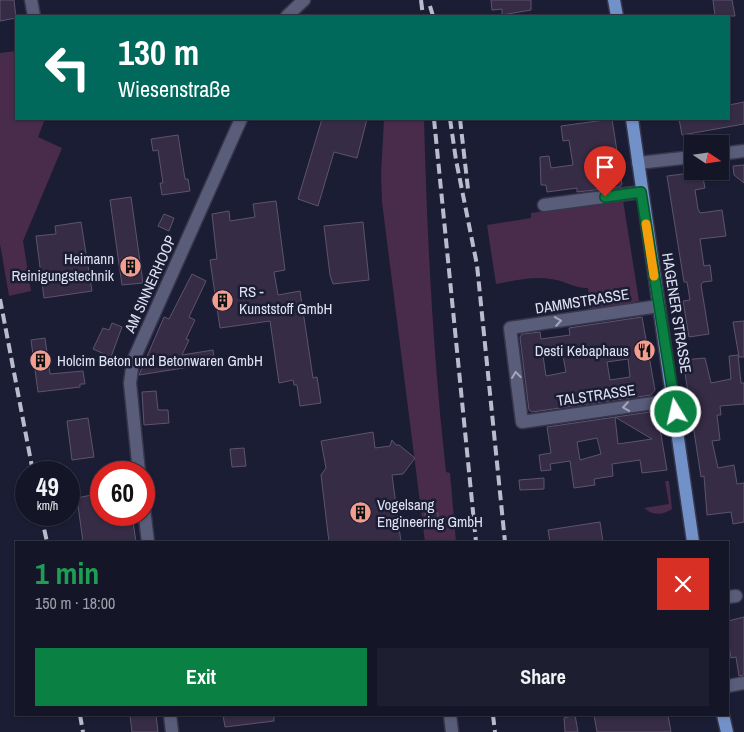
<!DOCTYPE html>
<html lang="en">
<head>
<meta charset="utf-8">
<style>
  :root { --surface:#141628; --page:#1d1f30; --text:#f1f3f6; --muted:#9d9fa8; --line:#333545; --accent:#0b8043 }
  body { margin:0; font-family:"Archivo Narrow",sans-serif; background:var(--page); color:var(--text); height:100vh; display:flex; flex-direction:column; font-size:19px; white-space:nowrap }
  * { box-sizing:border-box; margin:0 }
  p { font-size:16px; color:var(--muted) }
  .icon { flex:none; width:28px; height:28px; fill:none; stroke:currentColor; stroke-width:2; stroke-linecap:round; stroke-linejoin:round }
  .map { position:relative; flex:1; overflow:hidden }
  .panel { position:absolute; left:15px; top:541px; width:714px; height:175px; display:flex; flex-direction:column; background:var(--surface); border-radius:0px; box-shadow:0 1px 4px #0004,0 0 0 1px var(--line) }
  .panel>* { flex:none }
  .hud { position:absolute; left:15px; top:15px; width:715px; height:105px; border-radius:0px; box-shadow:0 1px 4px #0004,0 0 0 1px var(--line); background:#00695c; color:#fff; overflow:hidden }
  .needle { width:32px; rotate:103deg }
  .buttons { position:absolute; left:684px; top:135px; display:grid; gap:10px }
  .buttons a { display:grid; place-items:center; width:45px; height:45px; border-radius:0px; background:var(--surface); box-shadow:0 1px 4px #0004,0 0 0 1px var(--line); font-size:25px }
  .speed { position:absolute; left:15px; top:461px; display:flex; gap:10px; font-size:25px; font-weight:700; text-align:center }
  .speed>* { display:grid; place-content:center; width:65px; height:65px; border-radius:50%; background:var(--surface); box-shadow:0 1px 4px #0004,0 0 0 1px var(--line); line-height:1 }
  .speed small { font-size:12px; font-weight:400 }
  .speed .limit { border:8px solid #d22; background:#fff; color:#111 }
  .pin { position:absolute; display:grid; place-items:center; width:42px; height:42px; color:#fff; margin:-51px -21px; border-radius:50% 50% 50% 0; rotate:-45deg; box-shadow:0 0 5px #0007 }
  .pin .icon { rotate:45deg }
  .me { position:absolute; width:55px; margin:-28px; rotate:351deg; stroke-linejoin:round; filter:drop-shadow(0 0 4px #0008) }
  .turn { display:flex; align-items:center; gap:18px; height:105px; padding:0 20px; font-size:22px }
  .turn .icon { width:65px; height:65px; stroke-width:2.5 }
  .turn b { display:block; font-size:35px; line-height:42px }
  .round { display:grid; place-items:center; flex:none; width:52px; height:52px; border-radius:0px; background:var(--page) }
  .summary { display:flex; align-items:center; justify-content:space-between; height:85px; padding:0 20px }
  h1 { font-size:30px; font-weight:700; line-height:38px; color:#1e9e55 }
  .cta { display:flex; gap:10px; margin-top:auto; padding:10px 20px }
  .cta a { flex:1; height:58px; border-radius:0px; background:var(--accent); color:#fff; font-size:20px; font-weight:700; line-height:58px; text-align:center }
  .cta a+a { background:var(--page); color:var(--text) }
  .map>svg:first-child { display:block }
  .green { fill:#492b4c }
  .building { fill:#362c45; stroke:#5d536f; fill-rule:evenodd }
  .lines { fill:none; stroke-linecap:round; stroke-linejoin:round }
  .minor-casing { stroke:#37364b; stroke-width:15 }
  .major-casing { stroke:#37364b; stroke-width:15 }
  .minor { stroke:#5a5d7a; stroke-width:12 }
  .major { stroke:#7191c8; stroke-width:12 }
  .rail { stroke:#babcce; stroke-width:4; stroke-dasharray:10 5; stroke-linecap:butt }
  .oneway { stroke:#a3a6bc }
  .route-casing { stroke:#07532c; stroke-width:12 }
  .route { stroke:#0b8043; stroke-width:9 }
  .slow { stroke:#f59e0b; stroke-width:9 }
  .labels { text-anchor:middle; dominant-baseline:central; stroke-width:5; stroke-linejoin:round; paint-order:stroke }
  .poi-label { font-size:15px; fill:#dfe2f2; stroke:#1b1d35; text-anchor:start }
  .street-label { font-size:15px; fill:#dfe2f2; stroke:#1b1d35 }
</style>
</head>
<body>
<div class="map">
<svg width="744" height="732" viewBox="0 0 744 732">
  <rect width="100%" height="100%" fill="#1b1d35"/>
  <!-- green -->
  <path class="green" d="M16,51V119H45L38,137L62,148L23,241L31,291L9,296L0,244V53Z
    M384,119H424C427,237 433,355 446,472L450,473L456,542H425L382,202L381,174Z
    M623,200L639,301L590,312L588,288C576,289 563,280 551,279C533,276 514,281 496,284L487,225L531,218V213Z
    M665,481H669L672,509C663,515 653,516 644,508L669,504Z"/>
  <!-- building -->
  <path class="building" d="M0,0H14L16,18L0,21Z
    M491,0H531V10L502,15V9L492,10Z
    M713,0H732L735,16H715Z
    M744,102V124L682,135L679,119H729V105Z
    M322,119H367L357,158L334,152L318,206L298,199Z
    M612,119L622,184L620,187L577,192V188L547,192L546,185H541L540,157L549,156L551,168L573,165L569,140L563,141L561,126Z
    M178,135L185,179H188L190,191L162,195L160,183H163L158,150L153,151L151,139Z
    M744,165V183L734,175L733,166Z
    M691,173L692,180L703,178L705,188L695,190L698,209L700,213L722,210L726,236L700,239L704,266L710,265L712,281L703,282L701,285L709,334L689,337L683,301L690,300L687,282H684L667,176Z
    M131,197L143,283L122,285L110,200Z
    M276,201L285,270L274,272L278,295L300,291L313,378L317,377L321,403L300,406L297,385H294L293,380L279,383L270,321L220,328L210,260L217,259L212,214L229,211L230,221L255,217L253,204Z
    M164,214L174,218L169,231L158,226Z
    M81,222L92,291L44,298L36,236L56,234L55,226Z
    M363,222L369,280L333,284L330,275L324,226Z
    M192,274L206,281L189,317L195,320L186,339L189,340L182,355L213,350L215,363L139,375L164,317L169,319Z
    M642,317L655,390L651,395L532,412L529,410L520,337L522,334L540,332L541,339L570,335L569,328ZM561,346L566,372L546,376L542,349ZM628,359L630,377L610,380L607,362Z
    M744,321V357H739L733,322Z
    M112,323L122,327L111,357L93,349L103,328L109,330Z
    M45,338L50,374L83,371L85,384H80V387L38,392L31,340Z
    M738,355L741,383H744V404L720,406L721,415H717L720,440L712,441L718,468L734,465L737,484L744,483V522L733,524L731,512L707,515L704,476L701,477L683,360L705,358L711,383L731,379L729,356Z
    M156,391L158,410H168L169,423L144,425L142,392Z
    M657,411L667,470L642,473L640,460L612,464L613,476L594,479L595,485L574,488L570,461L550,464L551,470L541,471L539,455L551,453L547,427ZM615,417L652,439L618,444ZM597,438L601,454L580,460L577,442Z
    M88,418L94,457L72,460L67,421Z
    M373,432L375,448L390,446L392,440L396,445H399L415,458L403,474L392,475L401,542H329L321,475L326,468L321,441Z
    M244,448L246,466L232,467L230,449Z
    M544,478V489L520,490L519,480Z
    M101,493V515H132L136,542H83L77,498Z
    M425,513H438V524L426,525Z
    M600,522L603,542H550L548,530Z
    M744,617V675L739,676L736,657L731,658L728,639V621Z
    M130,715H156L158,732H132Z
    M223,715H274V721L225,727Z
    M575,715L578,732H565L564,718Z
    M594,715H668L671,732H597Z"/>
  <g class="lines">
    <defs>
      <path id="minor" d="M31,0L34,16
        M287,16L304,0
        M720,154L744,151
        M638,163L692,157
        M544,205L641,192
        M659,306L510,328L522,422L674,400
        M139,472L130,383L133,361L241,119
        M144,509L148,542
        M728,597L736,596
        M728,686L744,683
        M170,715L172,732
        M450,715L452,732"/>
      <path id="major" d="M614,0L617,16
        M632,119L693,542
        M723,715L727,732"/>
    </defs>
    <!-- minor casing -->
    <use href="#minor" class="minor-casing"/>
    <!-- major casing -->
    <use href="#major" class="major-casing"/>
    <!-- minor -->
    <use href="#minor" class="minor"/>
    <!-- major -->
    <use href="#major" class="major"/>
    <!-- rail -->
    <path class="rail" d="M421,0L423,16
      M430,6L433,16
      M434,119L476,542
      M450,119L456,160L477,265L505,542
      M460,119L468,189
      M0,299L33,472
      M41,515L47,542
      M80,715L83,732
      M493,715L495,732"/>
  </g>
  <!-- one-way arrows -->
  <defs><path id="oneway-chevron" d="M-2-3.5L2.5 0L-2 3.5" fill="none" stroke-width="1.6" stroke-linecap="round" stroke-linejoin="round" transform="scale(1.25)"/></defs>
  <g class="oneway">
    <use href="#oneway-chevron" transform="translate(558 321) rotate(-9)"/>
    <use href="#oneway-chevron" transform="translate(516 375) rotate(-97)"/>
    <use href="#oneway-chevron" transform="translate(626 407) rotate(172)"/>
  </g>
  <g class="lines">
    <defs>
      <path id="route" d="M605,197L641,192L676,412"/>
    </defs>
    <!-- route casing -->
    <use href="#route" class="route-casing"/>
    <!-- route -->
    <use href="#route" class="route"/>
    <!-- slow -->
    <path class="slow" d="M646,224L654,276"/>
  </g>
  <!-- icons -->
  <defs>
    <symbol id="building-disc" viewBox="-11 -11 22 22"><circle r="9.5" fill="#f59d8e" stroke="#1b1d35"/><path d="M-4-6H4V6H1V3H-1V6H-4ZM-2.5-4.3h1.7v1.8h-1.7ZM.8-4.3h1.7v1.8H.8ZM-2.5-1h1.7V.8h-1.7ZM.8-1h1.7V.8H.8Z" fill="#111"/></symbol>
    <symbol id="restaurant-disc" viewBox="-11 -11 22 22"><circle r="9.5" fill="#f59d8e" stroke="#1b1d35"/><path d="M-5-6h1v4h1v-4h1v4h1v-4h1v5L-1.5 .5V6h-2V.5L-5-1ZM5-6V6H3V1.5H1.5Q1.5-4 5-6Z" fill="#111"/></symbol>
  </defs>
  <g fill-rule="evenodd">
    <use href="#building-disc" x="118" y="254" width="25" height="25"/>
    <use href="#building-disc" x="210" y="288" width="25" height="25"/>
    <use href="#restaurant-disc" x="632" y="338" width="25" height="25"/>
    <use href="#building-disc" x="28" y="348" width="25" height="25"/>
    <use href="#building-disc" x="348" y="500" width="25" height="25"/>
  </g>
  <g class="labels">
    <!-- poi labels -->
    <g class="poi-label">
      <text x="114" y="258" text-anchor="end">Heimann<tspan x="114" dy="17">Reinigungstechnik</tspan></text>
      <text x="239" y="291">RS -<tspan x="239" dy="17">Kunststoff GmbH</tspan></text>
      <text x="629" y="350" text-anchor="end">Desti Kebaphaus</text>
      <text x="57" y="360">Holcim Beton und Betonwaren GmbH</text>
      <text x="377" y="504">Vogelsang<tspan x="377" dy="17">Engineering GmbH</tspan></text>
    </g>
    <!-- street labels -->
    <g class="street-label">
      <text transform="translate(150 284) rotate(-66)">AM SINNERHOOP</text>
      <text transform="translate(582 301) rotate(-9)">DAMMSTRASSE</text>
      <text transform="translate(677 313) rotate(81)">HAGENER STRASSE</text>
      <text transform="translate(596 395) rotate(-8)">TALSTRASSE</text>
    </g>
  </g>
</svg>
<div class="buttons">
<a><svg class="needle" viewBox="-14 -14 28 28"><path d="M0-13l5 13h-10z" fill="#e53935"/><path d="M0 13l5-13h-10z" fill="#9d9fa8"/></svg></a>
</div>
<div class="speed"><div>49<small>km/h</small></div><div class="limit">60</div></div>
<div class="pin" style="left:605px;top:197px;background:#d93025"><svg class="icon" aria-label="arrive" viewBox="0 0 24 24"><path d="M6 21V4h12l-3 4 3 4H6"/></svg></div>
<svg class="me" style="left:676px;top:412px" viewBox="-20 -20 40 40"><circle r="17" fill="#0b8043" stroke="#fff" stroke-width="3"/><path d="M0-11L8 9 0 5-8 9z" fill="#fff"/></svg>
<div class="hud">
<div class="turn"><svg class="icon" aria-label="left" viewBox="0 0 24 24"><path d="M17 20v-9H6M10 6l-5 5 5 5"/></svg><div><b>130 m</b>Wiesenstraße</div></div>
</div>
<section class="panel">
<div class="summary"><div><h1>1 min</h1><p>150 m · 18:00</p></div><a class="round" style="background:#d93025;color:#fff"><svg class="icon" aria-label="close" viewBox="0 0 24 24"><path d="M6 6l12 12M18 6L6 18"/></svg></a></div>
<div class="cta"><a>Exit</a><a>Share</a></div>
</section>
</div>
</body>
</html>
